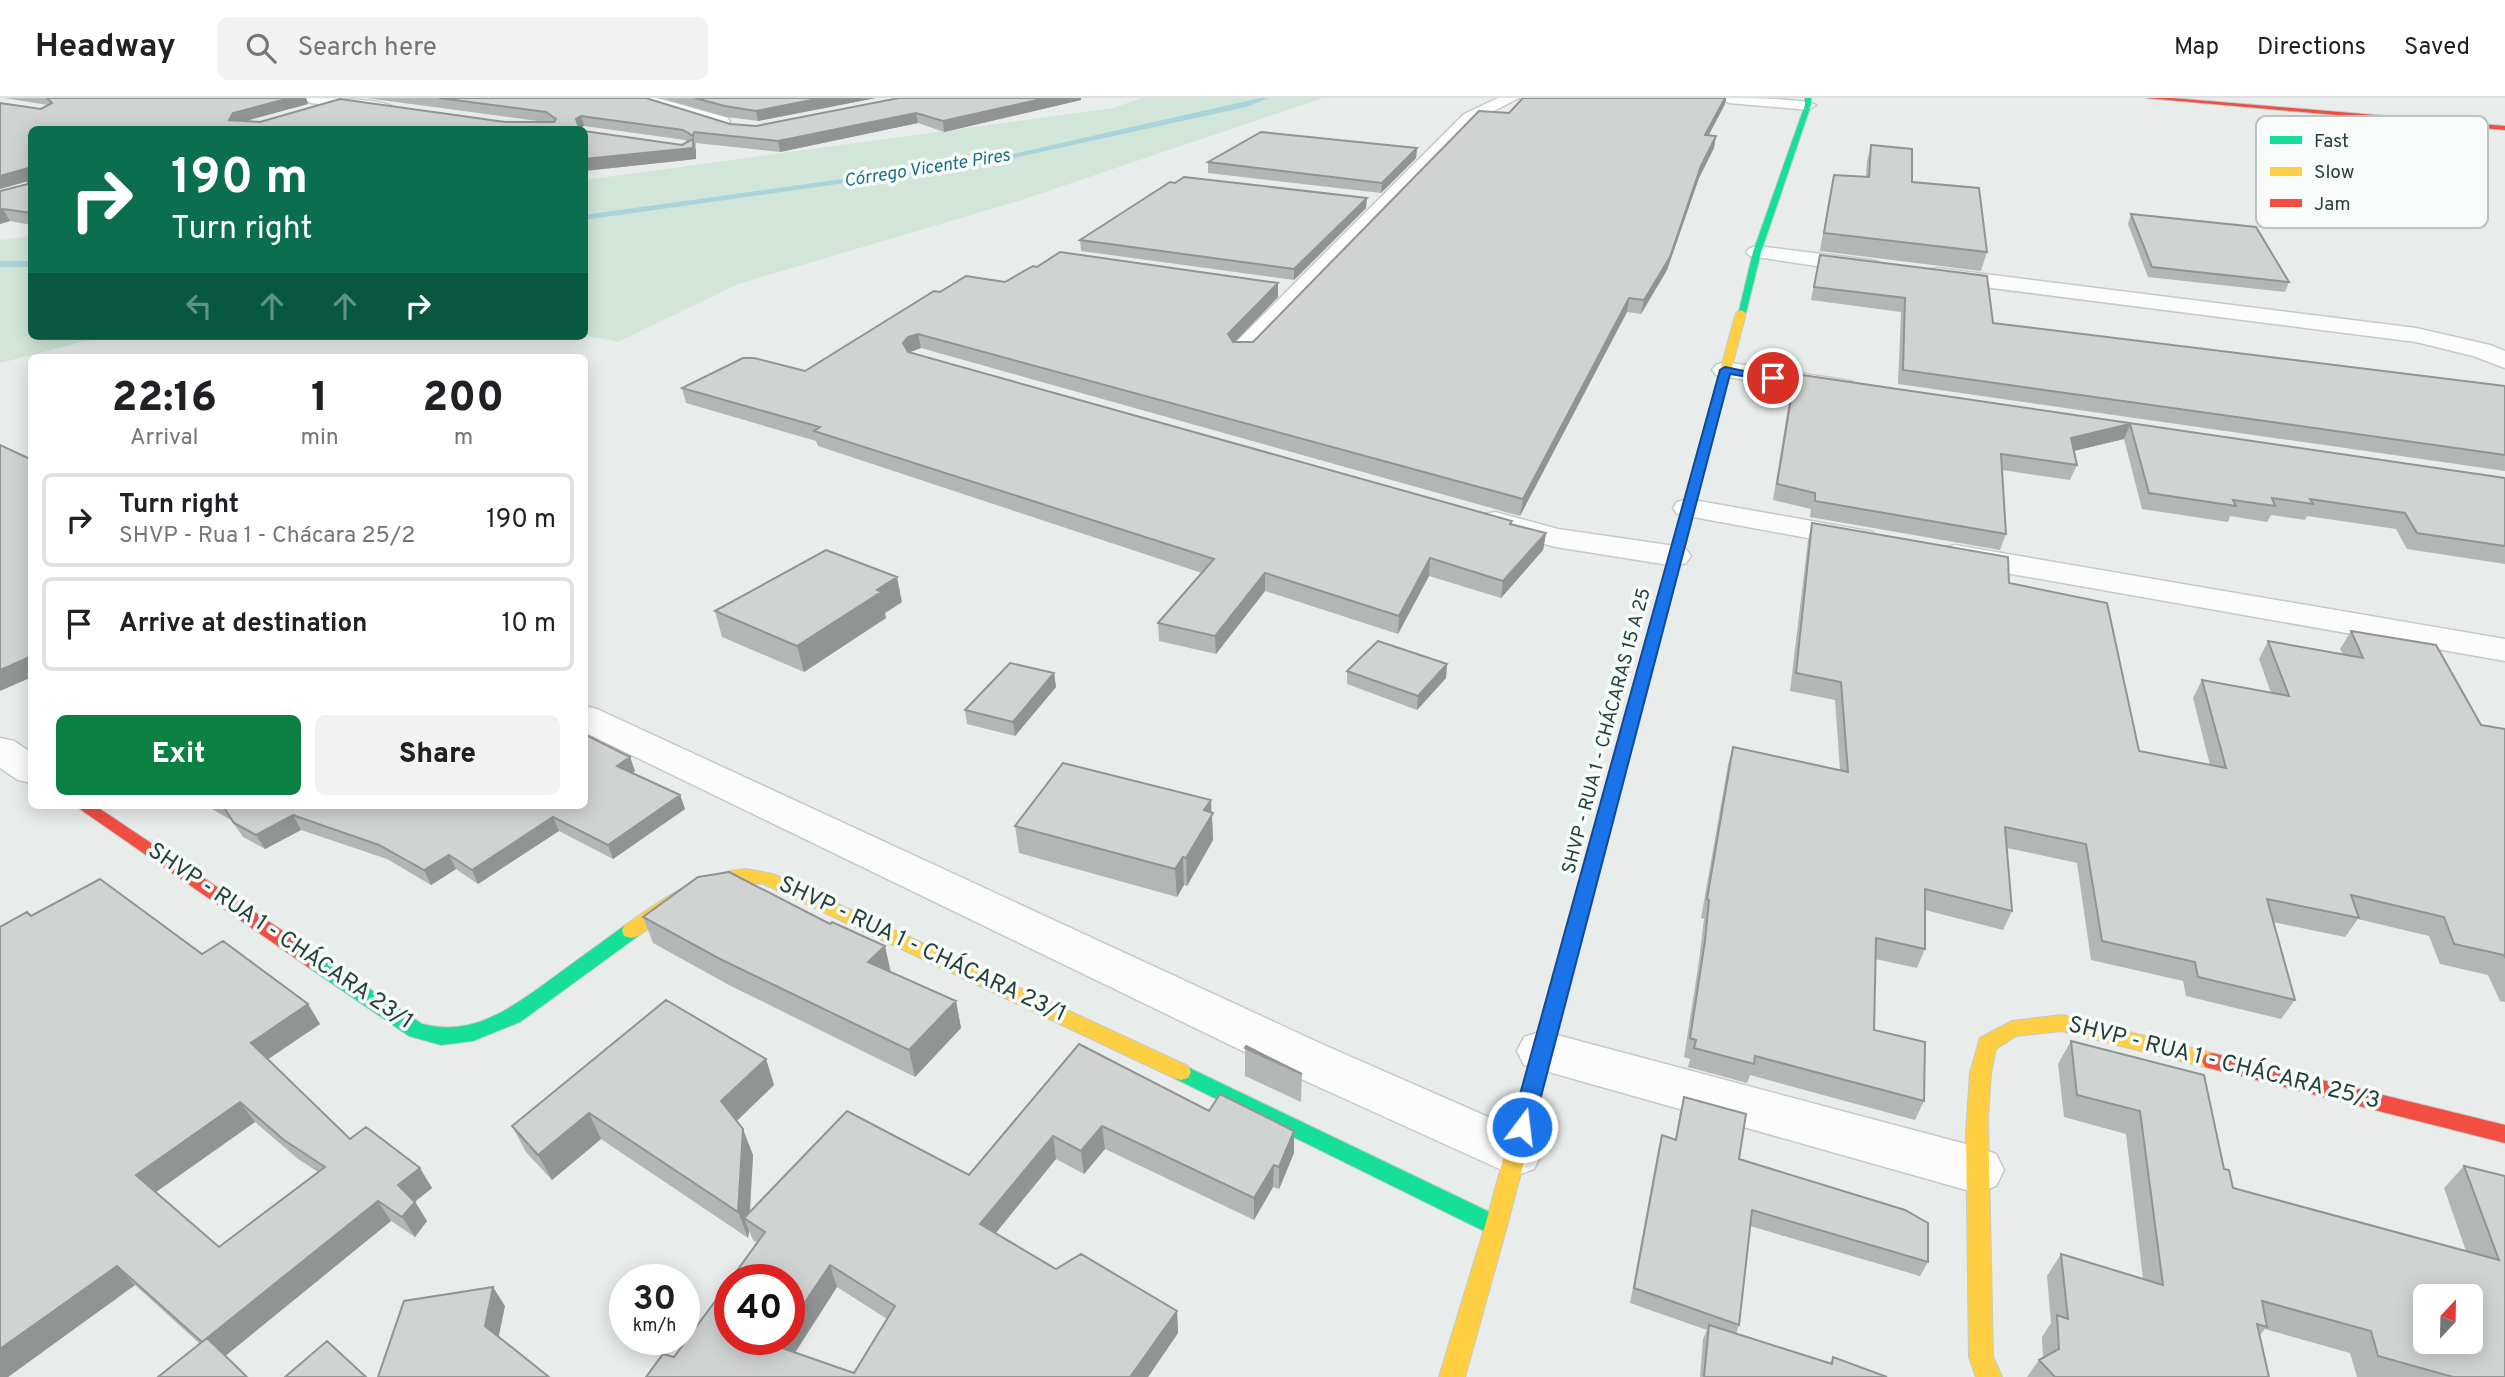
<!DOCTYPE html>
<html lang="en">
<head>
<meta charset="utf-8">
<style>
  :root { --surface:#fff; --page:#f2f2f2; --text:#202124; --muted:#757577; --line:#e0e0e0; --accent:#0b8043 }
  body { margin:0; font-family:Overpass,sans-serif; background:var(--page); color:var(--text); height:100vh; display:flex; flex-direction:column; font-size:26px; white-space:nowrap }
  * { box-sizing:border-box; margin:0 }
  p { font-size:23px; color:var(--muted) }
  .icon { flex:none; width:38px; height:38px; fill:none; stroke:currentColor; stroke-width:2; stroke-linecap:round; stroke-linejoin:round }
  .map { position:relative; flex:1; overflow:hidden }
  .sheet { position:absolute; left:28px; top:256px; width:560px; height:455px; display:flex; flex-direction:column; background:var(--surface); border-radius:10px; box-shadow:0 4px 18px #0003 }
  .sheet>* { flex:none }
  .banner { position:absolute; left:28px; top:28px; width:560px; height:214px; border-radius:10px; box-shadow:0 4px 18px #0003; background:#0b6e4f; color:#fff; overflow:hidden }
  .needle { width:46px; rotate:22deg }
  .controls { position:absolute; left:2413px; top:1186px; display:grid; gap:14px }
  .controls a { display:grid; place-items:center; width:70px; height:70px; border-radius:10px; background:var(--surface); box-shadow:0 4px 18px #0003; font-size:35px }
  .speed { position:absolute; left:609px; top:1166px; display:flex; gap:14px; font-size:35px; font-weight:700; text-align:center }
  .speed>* { display:grid; place-content:center; width:91px; height:91px; border-radius:50%; background:var(--surface); box-shadow:0 4px 18px #0003; line-height:1 }
  .speed small { font-size:18px; font-weight:400 }
  .speed .limit { border:10px solid #d22; background:#fff; color:#111 }
  .pin { position:absolute; display:grid; place-items:center; width:60px; height:60px; color:#fff; margin:-30px; border:4px solid #fff; border-radius:50%; box-shadow:0 2px 7px #0007 }
  .me { position:absolute; width:77px; margin:-38px; rotate:15deg; stroke-linejoin:round; filter:drop-shadow(0 0 5px #0008) }
  .turn { display:flex; align-items:center; gap:24px; height:147px; padding:0 28px; font-size:32px }
  .turn .icon { width:91px; height:91px; stroke-width:2.5 }
  .turn b { display:block; font-size:49px; line-height:60px }
  .lanes { display:flex; align-items:center; height:66px; padding:0 28px; background:#0003; justify-content:center; gap:35px; direction:ltr }
  .lanes .off { opacity:.35 }
  .eta { display:flex; justify-content:space-evenly; align-items:center; height:119px; text-align:center }
  .eta b { font-size:42px; font-weight:800; line-height:49px }
  .action { display:flex; gap:14px; margin-top:auto; padding:14px 28px }
  .action a { flex:1; height:80px; border-radius:10px; background:var(--accent); color:#fff; font-size:28px; font-weight:800; line-height:80px; text-align:center }
  .action a+a { background:var(--page); color:var(--text) }
  ul { padding:0; list-style:none }
  li { display:flex; align-items:center; gap:21px; height:94px; margin:0 14px 10px; padding:0 14px; border:4px solid var(--line); border-radius:10px }
  li div { flex:1 }
  li b { display:block; font-size:26px }
  li em { font-style:normal }
  header { display:flex; align-items:center; gap:42px; box-sizing:border-box; height:98px; padding:0 35px; background:var(--surface); border-bottom:2px solid var(--line) }
  header strong { font-size:33px }
  nav { display:flex; gap:38px; margin-inline-start:auto; font-size:24px }
  .search { width:490px; height:63px; background:var(--page); display:flex; align-items:center; gap:18px; box-sizing:border-box; padding:0 24px; border-radius:10px; color:var(--muted); font-size:26px }
  .map>svg:first-child { display:block }
  .green { fill:#d1e6d8 }
  .lines { fill:none; stroke-linecap:round; stroke-linejoin:round }
  .stream { fill:#a9d4db; fill-rule:evenodd }
  .street-casing { stroke:#c5cac8; stroke-width:3 }
  .fast-casing { stroke:#c3cbc8; stroke-width:2 }
  .slow-casing { stroke:#c3cbc8; stroke-width:2 }
  .jam-casing { stroke:#c3cbc8; stroke-width:2 }
  .street { fill:#fcfcfc; fill-rule:evenodd }
  .fast { fill:#16e098; fill-rule:evenodd }
  .slow { fill:#ffcf43; fill-rule:evenodd }
  .jam { fill:#f24e42; fill-rule:evenodd }
  .wall { fill:#b2b6b5; fill-rule:evenodd }
  .shaded-wall { fill:#919493 }
  .building { fill:#cfd4d2; stroke:#919493; stroke-width:2; fill-rule:evenodd }
  .route { fill:#1a73e8; stroke:#114b97; stroke-width:2 }
  .labels { text-anchor:middle; dominant-baseline:central; stroke-width:7; stroke-linejoin:round; paint-order:stroke }
  .far-water-label { font-size:18px; font-style:italic; fill:#1c6f80; stroke:#f7fbf9 }
  .street-label { font-size:19px; fill:#24423a; stroke:#f7fbf9 }
  .near-street-label { font-size:23px; fill:#24423a; stroke:#f7fbf9 }
  .key { fill:#f7fbf9; stroke:#b8c4c0; stroke-width:2 }
  .key-label { font-size:19px; fill:#24423a }
</style>
</head>
<body>
<header>
<strong>Headway</strong>
<div class="search"><svg class="icon" aria-label="search" viewBox="0 0 24 24"><circle cx="10" cy="10" r="6"/><path d="M15 15l6 6"/></svg>Search here</div>
<nav><a>Map</a><a>Directions</a><a>Saved</a></nav>
</header>
<div class="map">
<svg width="2505" height="1279" viewBox="0 0 2505 1279">
  <rect width="100%" height="100%" fill="#e8edeb"/>
  <!-- green -->
  <path class="green" d="M1142,0H1323L1015,104L738,186L618,244L585,237V82L1113,10Z
    M31,138L32,238H105L0,265V142Z"/>
  <g class="lines">
    <!-- stream -->
    <path class="stream" d="M1260,0H1269L1246,9L1000,63L584,122V117L1000,59Z
      M0,163H32V169H0Z"/>
    <defs>
      <path id="street" d="M303,0C324,0 381,0 395,10L387,15L311,5Z
        M632,0H657L728,20L730,24L722,29L634,3Z
        M1498,0H1519L1476,22L1252,256L1243,258L1234,256L1231,251L1234,246L1464,16Z
        M1721,0C1741,0 1803,0 1816,7L1808,12L1729,5Z
        M1757,148L1870,162L1878,164L1881,169L1878,174L1870,176L1750,158L1746,154L1750,150Z
        M1937,170L2416,230L2490,247L2505,253V270L2473,258L2416,244L1929,182L1926,177L1929,172Z
        M1725,264L1844,282L1853,284L1857,290L1853,296L1844,298L1716,277L1712,272L1716,267Z
        M1688,401L1862,432L1873,434L1878,441L1873,448L1862,450L1677,416L1673,410L1677,404Z
        M1495,414L1558,431L1675,448L1686,451L1691,458L1686,465L1675,468L1556,449L1484,430L1480,423L1484,416Z
        M1955,447L2505,541V563L1944,464L1939,457L1944,450Z
        M584,608L597,611L1324,947L1534,1039L1542,1055L1534,1071L1515,1078L1288,975L584,634Z
        M0,640L14,643L32,655V685L18,682L0,670Z
        M1542,933L1977,1049L1996,1056L2004,1072L1996,1088L1977,1095L1524,967L1517,953L1524,939Z"/>
      <path id="fast" d="M1805,0H1811V7L1761,154L1746,215L1738,217L1753,154L1805,7Z
        M631,826L638,828L640,833L638,838L520,924L473,943L441,947L409,938L308,869L305,864L308,859L315,857L322,859L422,926C474,940 514,908 554,879C577,862 601,845 624,828Z
        M1181,966L1504,1121L1507,1128L1504,1135L1496,1138L1488,1135L1174,980L1171,974L1174,968Z"/>
      <path id="slow" d="M1741,212L1746,215L1671,502L1669,505H1659L1657,502L1736,215Z
        M746,771L773,776L1188,968L1191,974L1188,980L1181,982L1174,980L764,786C709,779 679,807 638,838L631,840L624,838L622,833L624,828C663,801 697,775 746,771Z
        M1563,870L1570,872L1573,877L1507,1128L1465,1279H1439L1485,1128L1553,877L1556,872Z
        M2062,917L2212,955L2219,957L2222,963L2219,969L2212,971L2062,933L2016,938L1996,951L1991,975L1988,1020L1993,1259L2002,1279H1976L1969,1259L1966,1034L1970,975L1980,940L2012,923Z"/>
      <path id="jam" d="M2146,0H2172L2505,28V32Z
        M1664,498L1671,502L1573,877L1570,882L1563,884L1556,882L1553,877L1657,502Z
        M74,707H94L322,859L325,864L322,869L315,871L308,869Z
        M2212,955L2505,1027V1045L2205,969L2202,963L2205,957Z"/>
    </defs>
    <!-- street casing -->
    <use href="#street" class="street-casing"/>
    <!-- fast casing -->
    <use href="#fast" class="fast-casing"/>
    <!-- slow casing -->
    <use href="#slow" class="slow-casing"/>
    <!-- jam casing -->
    <use href="#jam" class="jam-casing"/>
    <!-- street -->
    <use href="#street" class="street"/>
    <!-- fast -->
    <use href="#fast" class="fast"/>
    <!-- slow -->
    <use href="#slow" class="slow"/>
    <!-- jam -->
    <use href="#jam" class="jam"/>
  </g>
  <!-- wall -->
  <path class="wall" d="M4,0H306L308,6L246,23L505,24H546L366,0H646L730,26L756,28L899,0H1081V2L944,34L918,25L780,54L696,45V49L695,48L696,61L584,73V33L682,47L687,44L685,42L584,28L32,32V127L10,123L0,126V93L28,86V83L0,91V5L41,11L48,7Z
    M655,0H876L758,23L727,19L665,1Z
    M1523,0H1726L1725,6L1708,38L1714,50L1699,80L1667,172L1641,216L1627,214L1520,418L921,250L910,254L1512,423L1511,426L1546,435L1543,452L1501,500L1429,478L1398,536L1265,493L1216,556L1159,543L1158,525L1202,475L818,348L816,343L686,305L682,290L805,273L940,194L1005,184L1278,199L1235,244H1253L1509,15Z
    M1871,47L1987,154L1981,173L1820,153L1830,94L1834,77L1866,79L1867,63Z
    M1417,50L1416,60L1381,95L1208,75V64Z
    M1366,110L1294,182L1081,153L1080,142Z
    M2131,116L2289,184L2285,194L2148,179L2128,126Z
    M1820,157L1993,225L2505,288V373L1898,286L1901,214L1811,202Z
    M1795,276L2505,380V466L2407,451L2396,431L2307,418L2305,422L2271,417L2267,424L2230,418L2228,424L2142,411L2124,341L2074,353L2077,367L2070,382L2002,372L2006,436L2000,452L1810,419L1811,411L1773,402L1791,291Z
    M1812,425L2009,485L2139,653L2210,667L2193,600L2202,582L2271,595L2259,561L2268,543L2343,556L2340,551L2351,533L2481,627L2505,631V904L2500,903L2488,877L2440,866L2429,838L2358,821L2345,839L2273,824L2295,902L2281,921L2186,898L2183,883L2091,862L2077,765L2007,750L2012,813L2003,832L1925,812V851L1917,870L1875,861L1874,932L1924,1003L1915,1022L1750,977L1747,985L1688,969L1690,961L1684,959L1699,863L1704,821L1701,820L1728,667L1733,649L1840,672L1835,602L1790,593L1808,442Z
    M902,504L885,515L886,520L804,574L722,539L715,513Z
    M1447,566L1446,580L1417,612L1347,586V573Z
    M1054,575L1056,589L1015,638L967,626L965,612Z
    M630,659L635,673L633,675L680,697L685,711L613,761L559,733L478,786L456,771L431,787L387,761L301,732L265,751L243,739L231,722L212,711L210,707H584Z
    M1212,714L1213,742L1187,788L1184,787L1177,799L1019,755L1015,728Z
    M31,818L202,856L308,906L320,926L268,961L350,1041L432,1090L415,1103L427,1123L415,1139L391,1123L225,1258L200,1246L135,1187L8,1279H0ZM255,1024L298,1061L318,1074L219,1149L156,1094Z
    M643,819L891,874L956,903L961,930L915,979L729,887L653,845Z
    M2071,943L2224,1071L2233,1090L2466,1153L2444,1090L2464,1068L2505,1078V1279H2357L2350,1255L2265,1231L2260,1237L2269,1279H2027L2039,1262L2043,1260L2042,1239L2051,1225L2047,1178L2061,1156L2143,1181L2126,1036L2064,1019L2058,966Z
    M1079,946L1294,1055L1279,1091L1273,1089L1254,1122L1105,1051L1084,1076L1056,1061L996,1135L1056,1171L1177,1213L1178,1235L1148,1279H646L674,1259L757,1145L753,1142L749,1133L748,1140L601,1041L552,1082L526,1054L512,1028L766,961L774,987L737,1023L753,1057L750,1114L969,1077ZM837,1189L887,1221L854,1275L795,1255Z
    M1245,950L1302,976L1301,1004L1245,978Z
    M1684,999L1739,1061L1928,1164L1920,1178L1750,1128L1739,1227L1736,1236L1830,1265L1833,1259L1887,1279H1700L1703,1241L1707,1232L1630,1205L1658,1052L1662,1037L1675,1041L1680,1014Z"/>
  <!-- shaded-wall -->
  <path class="shaded-wall" d="M290,0H306L308,6L237,25L229,22L233,15Z
    M822,0H876L758,23L756,13Z
    M1046,0H1081V2L944,34L943,23Z
    M1725,0H1726L1725,6L1703,48L1705,37Z
    M916,15L918,25L780,54L778,43Z
    M581,18L584,28L579,31L576,21Z
    M1716,38L1714,50L1699,80L1667,172L1641,216L1644,202L1701,68Z
    M693,41L696,52V61L584,73V61L693,50Z
    M1417,50L1416,60L1381,95L1382,85Z
    M28,70L32,82L0,91V78Z
    M1367,100L1366,110L1294,182V171Z
    M3,111L10,123L0,126V112Z
    M1278,185V199L1228,251V236Z
    M1629,200L1627,214L1520,418L1523,401Z
    M918,236L921,250L910,254L905,259L903,245L908,239Z
    M2130,326L2124,341L2065,355L2071,340Z
    M1546,435L1543,452L1501,500L1503,483Z
    M1430,460L1429,478L1398,536L1399,518Z
    M1265,475V493L1216,556L1215,538Z
    M897,479L902,504L885,515L886,520L804,574L797,548L877,492Z
    M32,558V579L0,593V572Z
    M1447,566L1446,580L1417,612L1418,598Z
    M1054,575L1056,589L1015,638L1013,624Z
    M630,659L635,673L622,682L617,668Z
    M680,697L685,711L613,761L608,747Z
    M1211,702L1213,742L1187,788L1186,760L1204,712Z
    M293,717L301,732L265,751L256,737Z
    M553,719L559,733L478,786L472,772Z
    M449,757L456,771L431,787L424,772Z
    M1183,759L1184,787L1177,799L1175,771Z
    M885,848L891,875L868,864Z
    M956,903L961,930L915,979L909,952Z
    M308,906L320,926L264,964L251,945Z
    M766,961L774,987L731,1028L721,1003Z
    M240,1004L255,1024L153,1096L136,1077Z
    M589,1015L601,1041L552,1082L538,1057Z
    M1102,1028L1105,1051L1084,1076L1081,1053Z
    M743,1031L753,1057L749,1124L744,1120L749,1133L748,1140L738,1114Z
    M1294,1033V1055L1279,1091V1069Z
    M1053,1038L1056,1061L985,1148L980,1126Z
    M1274,1067L1273,1089L1254,1122V1100Z
    M420,1070L432,1090L411,1107L398,1087Z
    M378,1103L391,1123L219,1263L202,1244Z
    M415,1104L427,1123L415,1139L402,1119Z
    M830,1167L837,1189L785,1270L776,1248L781,1241H789V1228Z
    M117,1168L135,1187L8,1279H0V1251Z
    M493,1189L505,1208L497,1247L485,1228Z
    M1177,1213L1178,1235L1148,1279H1130Z"/>
  <!-- building -->
  <path class="building" d="M47,0H290L233,15L229,22L260,24L340,1L505,24H554L556,21L546,14L439,0H646L730,26L756,28L899,0H1046L943,23L916,15L778,43L694,34L693,38L683,32L581,18L576,21L580,32H32V115L3,111L0,112V93L28,86V70L0,78V5L41,11L52,5Z
    M695,0H822L756,13L725,8Z
    M1523,0H1725L1705,37L1716,38L1701,68L1670,159L1644,202L1629,200L1523,401L918,236L908,239L903,245L908,254L1512,423L1510,426L1546,435L1503,483L1430,460L1399,518L1265,475L1215,538L1158,525L1214,461L814,333L820,329L682,290L743,260H754L805,273L934,193L940,194L966,178L1005,184L1033,168L1037,169L1060,154L1278,185L1228,236L1233,244H1253L1479,13L1509,15Z
    M584,33L682,47L693,41V50L584,61Z
    M1261,34L1417,50L1382,85L1208,64Z
    M1871,47L1912,51V84L1979,90L1987,154L1824,135L1834,77L1869,79Z
    M1184,79L1367,100L1294,171L1080,142L1170,84L1175,85Z
    M2131,116L2256,129L2289,184L2152,169Z
    M1820,157L1987,178L1993,225L2505,288V357L1903,272L1905,200L1814,189Z
    M1795,276L2505,380V448L2417,435L2405,415L2310,401L2313,406L2272,400L2275,408L2233,402L2236,408L2149,395L2130,326L2071,340L2077,367L2001,356L2006,436L1815,403V395L1777,386Z
    M0,347L32,362V558L0,572Z
    M1812,425L2008,459L2009,485L2107,505L2139,653L2226,670L2202,582L2289,598L2268,543L2363,560L2351,533L2436,547L2481,627L2505,631V860L2504,857L2454,846L2444,819L2351,797L2359,820L2267,801L2295,902L2198,879L2195,864L2102,843L2086,746L2005,729L2012,813L1925,791V851L1876,840L1874,932L1925,944L1924,1003L1755,958L1754,966L1694,950L1696,942L1690,940L1705,843L1709,802L1707,801L1733,649L1848,674L1841,584L1796,575Z
    M826,452L897,479L877,492L881,494L797,548L715,513Z
    M1378,543L1447,566L1418,598L1347,573Z
    M1010,565L1054,575L1013,624L965,612Z
    M584,636L630,659L617,668L680,697L608,747L553,719L472,772L449,757L424,772L379,747L293,717L256,737L234,725L223,708L221,707H584Z
    M1063,665L1211,702L1204,712L1213,715L1186,760L1183,759L1175,771L1015,728Z
    M729,774L830,826L832,824L885,848L868,864L956,903L909,952L720,861L643,819L698,779Z
    M100,781L202,856L223,843L308,906L251,945L350,1041L366,1029L420,1070L398,1087L415,1104L402,1119L378,1103L202,1244L117,1168L0,1251V829L27,814L31,818ZM240,1004L284,1042L325,1069L219,1149L136,1077Z
    M666,902L766,961L721,1003L743,1031L738,1114L589,1015L538,1057L512,1028Z
    M2071,943L2204,977L2224,1071L2229,1072L2233,1090L2499,1162L2464,1068L2505,1078V1279H2453L2378,1258L2371,1233L2262,1203L2267,1229L2257,1226L2269,1279H2055L2039,1262L2059,1251L2057,1217L2068,1221L2061,1156L2163,1187L2140,1013L2077,997ZM2426,1199H2471V1244H2426Z
    M1079,946L1209,1013L1220,996L1294,1033L1279,1069L1274,1067L1254,1100L1102,1028L1081,1053L1053,1038L980,1126L1056,1171L1081,1156L1177,1213L1130,1279H646L663,1256L674,1259L730,1183V1241H781L776,1248L854,1275L895,1208L830,1167L789,1228V1181H731L765,1134L744,1120L847,1013L969,1077Z
    M1246,948L1302,976L1245,950Z
    M1684,999L1746,1016L1739,1061L1905,1112L1928,1125V1164L1752,1112L1739,1227L1634,1190L1662,1037L1676,1042Z
    M493,1189L485,1228L549,1279H378L404,1203Z
    M1709,1227L1832,1266L1833,1259L1887,1279H1704Z
    M207,1240L247,1279H158L202,1244Z
    M327,1243L366,1279H285Z"/>
  <!-- route -->
  <path class="route" d="M1725,269L1778,280L1773,283L1730,276L1533,1029L1530,1036L1522,1038L1514,1036L1511,1029L1720,272Z"/>
  <g class="labels">
    <!-- far-water labels -->
    <g class="far-water-label">
      <text transform="translate(927 71) rotate(-9)">Córrego Vicente Pires</text>
    </g>
    <!-- street labels -->
    <g class="street-label">
      <text transform="translate(1607 633) rotate(-75)">SHVP - RUA 1 - CHÁCARAS 15 A 25</text>
    </g>
    <!-- near-street labels -->
    <g class="near-street-label">
      <text transform="translate(280 839) rotate(34)">SHVP - RUA 1 - CHÁCARA 23/1</text>
      <text transform="translate(922 852) rotate(25)">SHVP - RUA 1 - CHÁCARA 23/1</text>
      <text transform="translate(2224 966) rotate(14)">SHVP - RUA 1 - CHÁCARA 25/3</text>
    </g>
  </g>
  <!-- legend -->
  <rect x="2256" y="18" width="232" height="112" rx="10" class="key"/>
  <rect x="2270" y="38" width="32" height="8" fill="#16e098"/>
  <rect x="2270" y="69" width="32" height="9" fill="#ffcf43"/>
  <rect x="2270" y="101" width="32" height="8" fill="#f24e42"/>
  <g class="key-label">
    <text x="2314" y="49">Fast</text>
    <text x="2314" y="80">Slow</text>
    <text x="2314" y="112">Jam</text>
  </g>
</svg>
<div class="controls">
<a><svg class="needle" viewBox="-14 -14 28 28"><path d="M0-13l5 13h-10z" fill="#e53935"/><path d="M0 13l5-13h-10z" fill="#757577"/></svg></a>
</div>
<div class="speed"><div>30<small>km/h</small></div><div class="limit">40</div></div>
<div class="pin" style="left:1773px;top:280px;background:#d93025"><svg class="icon" aria-label="arrive" viewBox="0 0 24 24"><path d="M6 21V4h12l-3 4 3 4H6"/></svg></div>
<svg class="me" style="left:1522px;top:1029px" viewBox="-20 -20 40 40"><circle r="17" fill="#1a73e8" stroke="#fff" stroke-width="3"/><path d="M0-11L8 9 0 5-8 9z" fill="#fff"/></svg>
<div class="banner">
<div class="turn"><svg class="icon" aria-label="right" viewBox="0 0 24 24"><path d="M7 20v-9h11M14 6l5 5-5 5"/></svg><div><b>190 m</b>Turn right</div></div>
<div class="lanes"><svg class="icon off" aria-label="left" viewBox="0 0 24 24"><path d="M17 20v-9H6M10 6l-5 5 5 5"/></svg><svg class="icon off" aria-label="ahead" viewBox="0 0 24 24"><path d="M12 20V5M6 11l6-6 6 6"/></svg><svg class="icon off" aria-label="ahead" viewBox="0 0 24 24"><path d="M12 20V5M6 11l6-6 6 6"/></svg><svg class="icon" aria-label="right" viewBox="0 0 24 24"><path d="M7 20v-9h11M14 6l5 5-5 5"/></svg></div>
</div>
<section class="sheet">
<div class="eta">
<div><b>22:16</b><p>Arrival</p></div>
<div><b>1</b><p>min</p></div>
<div><b>200</b><p>m</p></div>
</div>
<ul>
<li><svg class="icon" aria-label="right" viewBox="0 0 24 24"><path d="M7 20v-9h11M14 6l5 5-5 5"/></svg><div><b>Turn right</b><p>SHVP - Rua 1 - Chácara 25/2</p></div><em>190 m</em></li>
<li><svg class="icon" aria-label="arrive" viewBox="0 0 24 24"><path d="M6 21V4h12l-3 4 3 4H6"/></svg><div><b>Arrive at destination</b></div><em>10 m</em></li>
</ul>
<div class="action"><a>Exit</a><a>Share</a></div>
</section>
</div>
</body>
</html>
